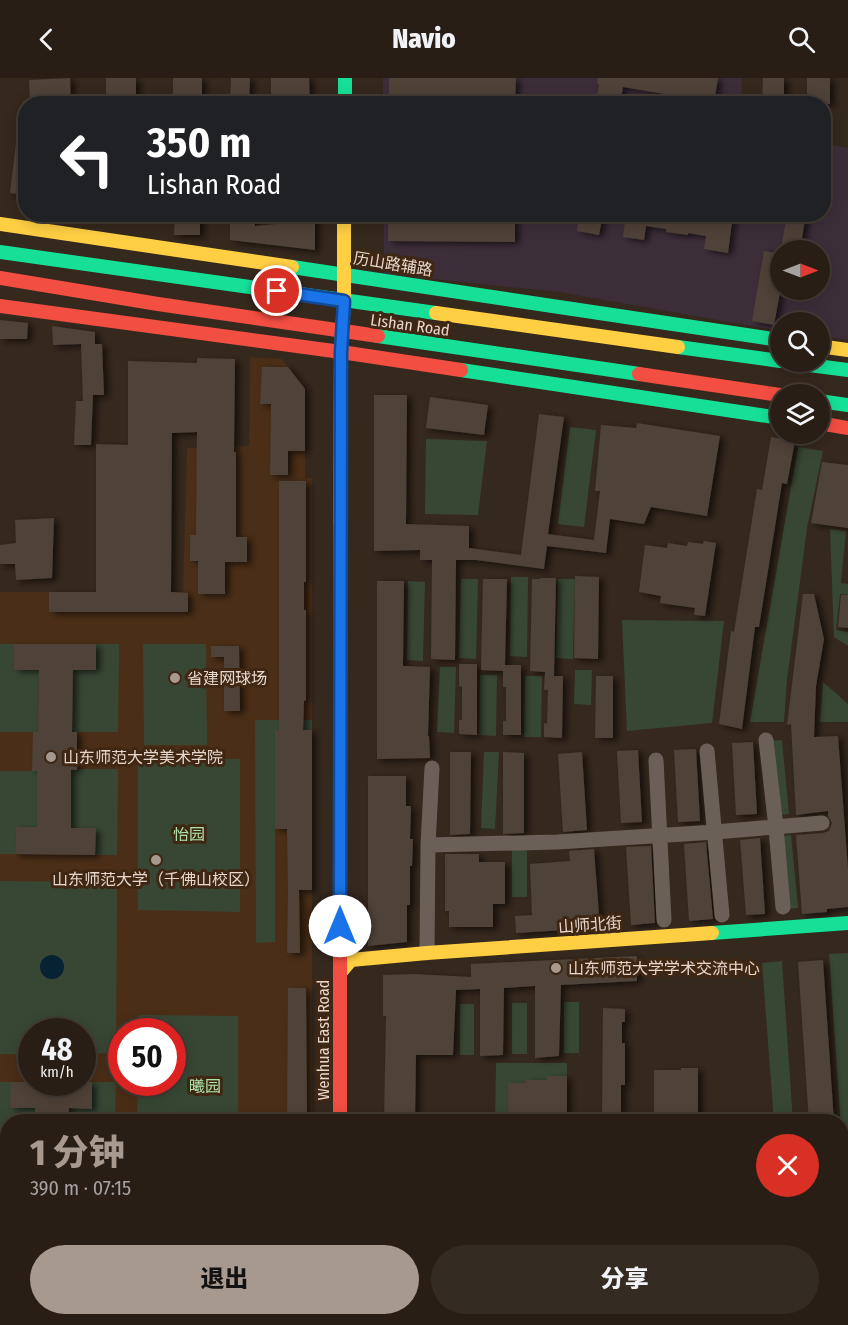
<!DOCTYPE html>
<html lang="zh">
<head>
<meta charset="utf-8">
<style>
  :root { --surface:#281e16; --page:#342b23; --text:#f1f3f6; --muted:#a5a2a1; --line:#443c35; --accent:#a8998e }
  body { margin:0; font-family:"Fira Sans Condensed","Noto Sans SC",sans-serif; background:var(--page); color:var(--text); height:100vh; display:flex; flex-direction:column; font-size:22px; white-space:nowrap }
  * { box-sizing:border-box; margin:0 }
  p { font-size:20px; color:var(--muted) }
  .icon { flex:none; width:33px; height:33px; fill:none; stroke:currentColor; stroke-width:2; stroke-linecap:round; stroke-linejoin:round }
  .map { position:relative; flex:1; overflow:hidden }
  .drawer { position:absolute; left:0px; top:1036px; width:849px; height:212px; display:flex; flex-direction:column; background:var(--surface); border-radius:24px 24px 0 0; box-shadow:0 3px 15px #0003,0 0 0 2px var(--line) }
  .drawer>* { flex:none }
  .banner { position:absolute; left:18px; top:18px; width:813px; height:126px; border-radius:24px; box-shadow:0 3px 15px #0003,0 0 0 2px var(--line); background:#202124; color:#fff; overflow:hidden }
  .needle { width:39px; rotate:90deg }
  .controls { position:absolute; left:770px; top:162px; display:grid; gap:12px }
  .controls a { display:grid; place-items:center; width:60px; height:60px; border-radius:50%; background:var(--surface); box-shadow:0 3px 15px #0003,0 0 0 2px var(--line); font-size:30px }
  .speed { position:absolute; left:18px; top:940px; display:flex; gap:12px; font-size:30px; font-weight:700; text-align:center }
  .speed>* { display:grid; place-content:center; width:78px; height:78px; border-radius:50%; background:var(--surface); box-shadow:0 3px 15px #0003,0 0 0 2px var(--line); line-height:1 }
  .speed small { font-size:15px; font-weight:400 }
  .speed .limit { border:9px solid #d22; background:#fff; color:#111 }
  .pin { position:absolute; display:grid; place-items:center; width:51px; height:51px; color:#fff; margin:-26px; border:3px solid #fff; border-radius:50%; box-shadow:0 2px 6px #0007 }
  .me { position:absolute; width:66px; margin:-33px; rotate:0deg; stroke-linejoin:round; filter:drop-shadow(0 0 4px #0008) }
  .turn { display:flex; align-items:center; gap:21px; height:126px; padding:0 30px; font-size:27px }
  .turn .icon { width:78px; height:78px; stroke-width:2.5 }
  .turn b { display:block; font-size:42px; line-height:51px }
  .round { display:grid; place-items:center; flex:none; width:63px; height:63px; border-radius:32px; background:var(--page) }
  .summary { display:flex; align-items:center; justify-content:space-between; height:102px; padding:0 30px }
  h1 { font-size:36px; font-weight:800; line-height:45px; color:var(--accent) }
  .action { display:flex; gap:12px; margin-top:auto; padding:12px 30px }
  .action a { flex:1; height:69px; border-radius:36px; background:var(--accent); color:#111; font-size:24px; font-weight:800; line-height:69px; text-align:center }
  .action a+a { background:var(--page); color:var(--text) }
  header { display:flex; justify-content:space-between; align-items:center; height:78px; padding:0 30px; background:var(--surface); font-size:27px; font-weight:800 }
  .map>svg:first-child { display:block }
  .commercial { fill:#3c2e39; fill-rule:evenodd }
  .built { fill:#4a2e17; fill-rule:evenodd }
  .green { fill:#384734 }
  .water { fill:#072233 }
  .building { fill:#4f4237; filter:url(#shadow) }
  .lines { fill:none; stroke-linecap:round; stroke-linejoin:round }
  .street { stroke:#6b6058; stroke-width:15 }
  .fast { stroke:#16e098; stroke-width:14 }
  .slow { stroke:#ffcf43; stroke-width:14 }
  .jam { stroke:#f24e42; stroke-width:14 }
  .route-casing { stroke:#114b97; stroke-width:15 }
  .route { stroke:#1a73e8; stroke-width:10 }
  .poi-dot { fill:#a8998e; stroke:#3f2713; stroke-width:2 }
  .labels { text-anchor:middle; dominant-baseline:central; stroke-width:6; stroke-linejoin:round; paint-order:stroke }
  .street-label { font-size:16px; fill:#e6d6cb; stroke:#3f2713 }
  .poi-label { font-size:16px; fill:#e6d6cb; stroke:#3f2713; text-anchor:start }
  .park-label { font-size:16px; fill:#ace3ab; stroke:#3f2713 }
</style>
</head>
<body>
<header><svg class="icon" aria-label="back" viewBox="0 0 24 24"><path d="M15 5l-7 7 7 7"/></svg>Navio<svg class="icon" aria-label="search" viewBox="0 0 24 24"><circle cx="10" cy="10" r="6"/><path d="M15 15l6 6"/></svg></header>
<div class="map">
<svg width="848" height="1247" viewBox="0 0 848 1247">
  <defs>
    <filter id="shadow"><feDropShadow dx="4.5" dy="2.5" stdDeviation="3" flood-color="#0009"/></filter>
  </defs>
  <rect width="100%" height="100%" fill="#35281d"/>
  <!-- commercial -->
  <path class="commercial" d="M383,0H742L741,25H383Z
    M824,55H829L827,66L848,70V262L819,258V244H780V253L560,214L384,196V137L824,136ZM780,172H819V212H780Z"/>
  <!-- built -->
  <path class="built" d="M250,279L282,281L305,311V400H312V1044H8V1240H260V1247H0V514H183L187,370L249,368ZM32,954H82V1005H32ZM122,954H172V1005H122Z"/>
  <!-- green -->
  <path class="green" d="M570,349L596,352L584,449L558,446Z
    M426,361L487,363L478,437L425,436Z
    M798,369L823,373L807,450L787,602L784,644H750Z
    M830,451L846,453L841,505L848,506V517L840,516L836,552L848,554V568L834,559Z
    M511,499H528L527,579L510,578Z
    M461,501H478L476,581L459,580Z
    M558,501H575L573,581L556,580Z
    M408,503L425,504L423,583L407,582Z
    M622,542L724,543L712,645L627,653Z
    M0,566H14V592H39L38,654H0Z
    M96,566H119L118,654H72L73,592H95Z
    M143,566H206L207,667H144Z
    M440,589H456L454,655L437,654Z
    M575,592H592L591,627L574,626Z
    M480,597H497L496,658L479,657Z
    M525,598H542L541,659H524Z
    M823,604L848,626V644H820Z
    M255,642H312V652H275V864L256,865Z
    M782,662L789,736L767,738L760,664Z
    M484,674H499L495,751L481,750Z
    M138,680L240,681V834L138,832Z
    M71,691H118L117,777H95V750H71Z
    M0,693H37V749L16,750L15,776H0Z
    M791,757L798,830L776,832L769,759Z
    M512,772H527V819H512Z
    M0,803L117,804L116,975L83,976L82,954H32L31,976H0Z
    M848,875V1064H842L829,876Z
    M782,883L793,1044H774L762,885Z
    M564,924H579V975H564Z
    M512,925H527V976H512Z
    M460,926H474V977H460Z
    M139,937L238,938V1044H137L138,1005H172V954H138Z
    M496,985H567V998H547V1002H527L526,1005H508V1044H495Z
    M0,1004H11V1029L35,1030V1044H8L7,1092H0Z
    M92,1004H116L115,1044H69V1030H92Z
    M0,1131H7V1214H0Z"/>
  <!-- water -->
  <path class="water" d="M40 889a12 12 0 1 1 24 0a12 12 0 1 1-24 0Z"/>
  <!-- building -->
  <path class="building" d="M70,0L71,26H30L29,2Z
    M106,0H136V26H106Z
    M173,0H202V26H173Z
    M231,0H250L249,26H230Z
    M271,0H309L310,26H271Z
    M389,0H516L515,26H389Z
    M598,0H718L714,26H676L677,18L623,9L620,26H596L599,6L597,5Z
    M763,0H784V26H762Z
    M807,0H830V26H807Z
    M16,65L26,66V117L10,115Z
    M175,136H200V157H174Z
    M230,136H255V148L288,145V136H315V172L230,162Z
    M388,136H515V164L388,163Z
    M579,136H603L599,157L577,153Z
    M626,136H733L728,175L704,171L706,158L688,155V157L666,154V151L646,148L644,162L623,159Z
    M787,136H806L800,172H781Z
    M764,173L780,176V214L774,247L752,243Z
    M0,242L28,245L27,261H0Z
    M52,248L95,254V266H102L104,317H93L91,367H74L76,323H83L81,266L53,267Z
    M197,280L235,281L234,374H236V459H247V484H225V516H198V483H190V457H196L197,354L172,355L171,514L188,515V534H49V514H96V366L128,367V283L197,285Z
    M262,289H288L305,311V373H288V397H270L271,326H260Z
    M374,317H407L406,446L469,448V470L521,477L539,336L564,339L548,456L594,462L600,413H595L601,347L636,350L637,345L720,358L707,438L651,429L644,446L610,441L606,475L547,468L544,491L476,482H456L455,582L431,581L432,482H420V472L374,473Z
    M430,319L488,327L484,357L426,350Z
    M771,359L795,363L787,406L782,405L759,549H755L742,651L719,646L731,553L734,554L757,411L762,412Z
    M822,384L848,387V450L811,445Z
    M279,403H306V504H304V532H306V622L304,623L303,652H312V812H299L300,875H287L288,812L287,751H275V652H279Z
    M54,440L52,500L16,502L15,486H0V467L16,465L15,442Z
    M704,463L716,465L705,538L694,537L695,530L660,525L661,518L639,514L645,467L667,470L668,465L687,468L688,464L703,466Z
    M575,498L599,499L598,581L574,580Z
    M540,500H556L554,598H563L562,660L544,659V645L547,646L548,612H544L545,594L530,593L532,501H540Z
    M483,501H507L505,587H521V657H503V643H506V609H503V593L481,592Z
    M377,503H404L403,588L430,589L428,658H429L430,680L377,681Z
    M803,516H814L824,561L816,608L814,659L838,658L848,791V829L827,831V834L802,836L796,757L823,755L829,753L832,745L828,738V733L796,737L791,646L787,647Z
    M841,517H848V550L838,549Z
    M14,566H96V592H73L72,654H77V692H71V750H96L95,777L15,776L16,749H37V693H32L33,654H38L39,592H14Z
    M211,568H239L240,633H224V579H211Z
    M459,586H477V657L459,656V642H462V609L459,608Z
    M596,598H613V660H595Z
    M753,664L757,736L736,737L732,665Z
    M696,671L700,743L678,744L674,672Z
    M638,672L642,744L621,745L617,673Z
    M450,674H471L470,756L450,757Z
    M503,674L524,675V755L503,756Z
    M582,674L587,752L563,754L558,676Z
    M368,698H406V728H411L410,761H413L412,788H410V827H407V864L368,868Z
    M760,760L765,836L746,837L740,762Z
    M706,764L713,841L689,843L684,766Z
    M651,768L655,845L631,847L626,769Z
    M594,771L600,850L516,855L515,838L532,837L530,786L570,783L569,773Z
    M445,776H479V784H505V826H493V849H449V833H445Z
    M637,878V903L561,907L559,978L535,980V908L504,910L503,977L480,978V911L456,912L453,977H416L415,1044H384L386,938H383V897L414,896L471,899V886Z
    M823,882L834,1044H809L798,884Z
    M288,910H306L307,1044H287Z
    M603,930L625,931V944H622V965H625V1007H621V1044H602Z
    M681,990H698V1043L654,1044V992H681Z
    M547,998H567V1044H508V1005H526V1002H547Z
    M11,1004H92V1031L69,1030V1044H35V1030H10Z"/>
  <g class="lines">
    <!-- street -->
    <path class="street" d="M766,662L776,749L783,829
      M707,673L722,837
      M656,682L664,842
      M428,767L557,764L715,754L822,745
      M427,875L428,767L432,690
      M842,1198H848
      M564,1240V1247
      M835,1240V1247
      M610,1247V1240"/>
    <!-- fast -->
    <path class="fast" d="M345,0V26
      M0,174L436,235
      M292,189L780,262
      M378,258L639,296
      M678,269L780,283
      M786,284L848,292
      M461,292L780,340
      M819,323L848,327
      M340,768V443
      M712,855L848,845"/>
    <!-- slow -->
    <path class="slow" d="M0,146L292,189
      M436,235L678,269
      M819,268L848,272
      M340,443L341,274L344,223V136
      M340,895L351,882L427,875L712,855
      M341,1240V1247"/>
    <!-- jam -->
    <path class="jam" d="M0,200L158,226L378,258
      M0,228L341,274L461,292
      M639,296L780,317
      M819,345L848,350
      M340,768V1044"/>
  </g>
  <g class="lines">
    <defs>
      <path id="route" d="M277,213L344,223L341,274L340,848"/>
    </defs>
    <!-- route casing -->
    <use href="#route" class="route-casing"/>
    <!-- route -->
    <use href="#route" class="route"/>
  </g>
  <!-- markers -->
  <g class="poi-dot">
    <circle cx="175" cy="600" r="6"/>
    <circle cx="51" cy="679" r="6"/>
    <circle cx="156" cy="782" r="6"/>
    <circle cx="556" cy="890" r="6"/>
  </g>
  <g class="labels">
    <!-- street labels -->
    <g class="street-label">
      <text transform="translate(393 186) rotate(9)">历山路辅路</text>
      <text transform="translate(410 247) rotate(8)">Lishan Road</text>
      <text transform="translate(590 847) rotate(-4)">山师北街</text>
      <text transform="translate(323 962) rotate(-90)">Wenhua East Road</text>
    </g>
    <!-- poi labels -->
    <g class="poi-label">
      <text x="187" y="600">省建网球场</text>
      <text x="63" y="679">山东师范大学美术学院</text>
      <text x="156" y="801" text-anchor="middle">山东师范大学（千佛山校区）</text>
      <text x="568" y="890">山东师范大学学术交流中心</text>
    </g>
    <!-- park labels -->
    <g class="park-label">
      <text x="189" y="756">怡园</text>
      <text x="205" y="1008">曦园</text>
    </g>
  </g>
</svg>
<div class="controls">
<a><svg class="needle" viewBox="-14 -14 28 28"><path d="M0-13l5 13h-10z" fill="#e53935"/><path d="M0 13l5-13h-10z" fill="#a5a2a1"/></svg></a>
<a><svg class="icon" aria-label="search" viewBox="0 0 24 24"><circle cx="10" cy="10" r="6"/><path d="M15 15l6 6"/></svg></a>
<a><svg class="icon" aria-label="layers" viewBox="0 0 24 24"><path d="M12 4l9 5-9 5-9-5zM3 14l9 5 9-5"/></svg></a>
</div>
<div class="speed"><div>48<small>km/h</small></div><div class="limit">50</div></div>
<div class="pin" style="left:277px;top:213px;background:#d93025"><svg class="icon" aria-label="arrive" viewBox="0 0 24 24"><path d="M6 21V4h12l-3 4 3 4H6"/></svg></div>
<svg class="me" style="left:340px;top:848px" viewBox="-20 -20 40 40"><circle r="19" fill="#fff"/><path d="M0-13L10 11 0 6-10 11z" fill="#1a73e8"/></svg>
<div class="banner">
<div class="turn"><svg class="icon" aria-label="left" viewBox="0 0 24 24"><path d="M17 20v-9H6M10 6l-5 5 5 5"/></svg><div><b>350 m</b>Lishan Road</div></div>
</div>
<section class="drawer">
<div class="summary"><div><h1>1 分钟</h1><p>390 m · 07:15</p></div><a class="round" style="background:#d93025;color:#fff"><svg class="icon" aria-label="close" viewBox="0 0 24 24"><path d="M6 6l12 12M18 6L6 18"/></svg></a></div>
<div class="action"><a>退出</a><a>分享</a></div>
</section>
</div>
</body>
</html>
